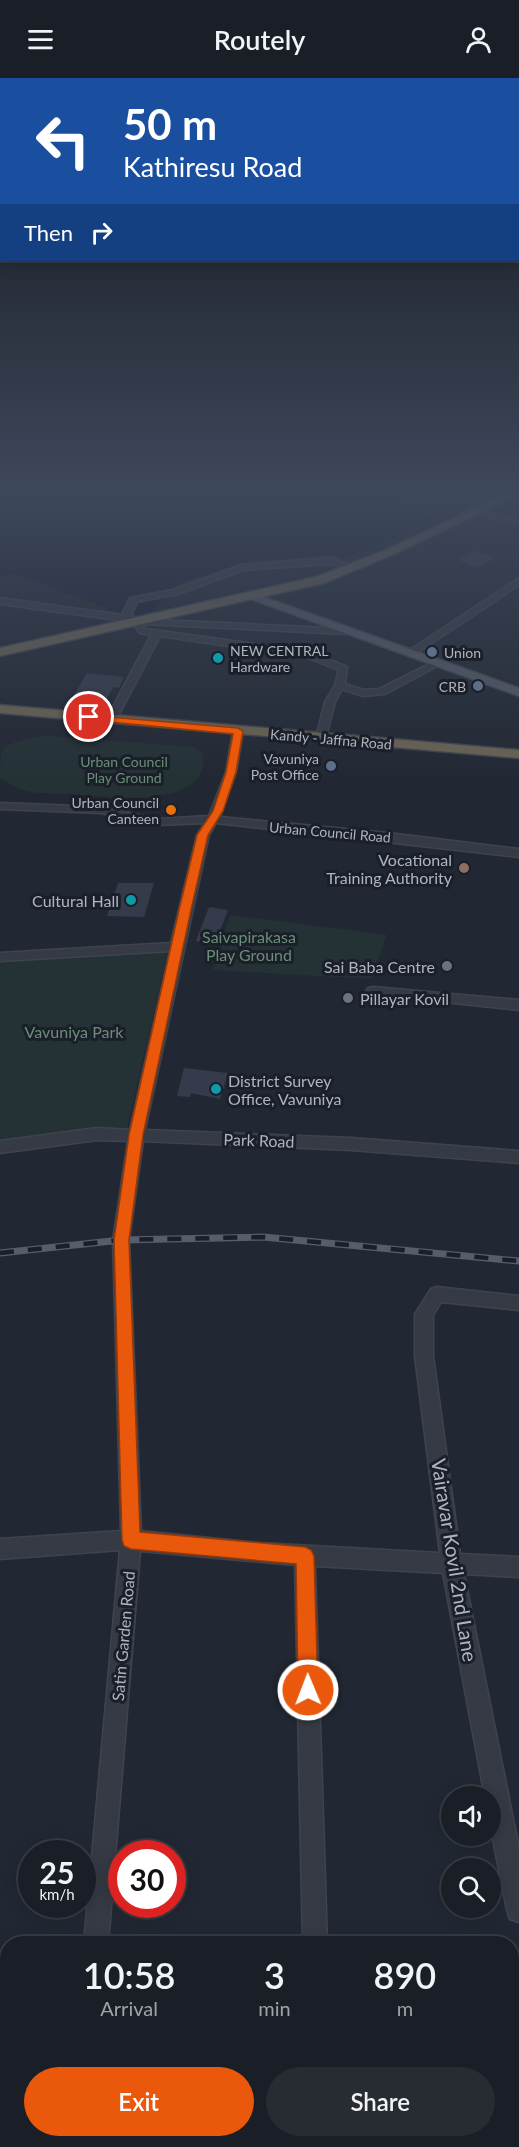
<!DOCTYPE html>
<html lang="en">
<head>
<meta charset="utf-8">
<style>
  :root { --surface:#1a1e26; --page:#272b32; --text:#f1f3f6; --muted:#9fa2a7; --line:#383c43; --accent:#ea580c }
  body { margin:0; font-family:Lato,sans-serif; background:var(--page); color:var(--text); height:100vh; display:flex; flex-direction:column; font-size:22px; white-space:nowrap }
  * { box-sizing:border-box; margin:0 }
  p { font-size:20px; color:var(--muted) }
  .icon { flex:none; width:33px; height:33px; fill:none; stroke:currentColor; stroke-width:2; stroke-linecap:round; stroke-linejoin:round }
  .map { position:relative; flex:1; overflow:hidden }
  .panel { position:absolute; left:0px; top:1858px; width:519px; height:212px; display:flex; flex-direction:column; background:var(--surface); border-radius:24px 24px 0 0; box-shadow:0 3px 15px #0003,0 0 0 2px var(--line) }
  .panel>* { flex:none }
  .banner { position:absolute; left:0px; top:0px; width:519px; height:183px; box-shadow:0 3px 15px #0003,0 0 0 2px var(--line); background:#1a4fa0; color:#fff; overflow:hidden }
  .tools { position:absolute; left:441px; top:1708px; display:grid; gap:12px }
  .tools a { display:grid; place-items:center; width:60px; height:60px; border-radius:50%; background:var(--surface); box-shadow:0 3px 15px #0003,0 0 0 2px var(--line); font-size:30px }
  .speed { position:absolute; left:18px; top:1762px; display:flex; gap:12px; font-size:30px; font-weight:700; text-align:center }
  .speed>* { display:grid; place-content:center; width:78px; height:78px; border-radius:50%; background:var(--surface); box-shadow:0 3px 15px #0003,0 0 0 2px var(--line); line-height:1 }
  .speed small { font-size:15px; font-weight:400 }
  .speed .limit { border:9px solid #d22; background:#fff; color:#111 }
  .pin { position:absolute; display:grid; place-items:center; width:51px; height:51px; color:#fff; margin:-26px; border:3px solid #fff; border-radius:50%; box-shadow:0 2px 6px #0007 }
  .me { position:absolute; width:66px; margin:-33px; rotate:359deg; stroke-linejoin:round; filter:drop-shadow(0 0 4px #0008) }
  .turn { display:flex; align-items:center; gap:21px; height:126px; padding:0 24px; font-size:27px }
  .turn .icon { width:78px; height:78px; stroke-width:2.5 }
  .turn b { display:block; font-size:42px; line-height:51px }
  .then { display:flex; align-items:center; height:57px; padding:0 24px; background:#0003; gap:12px; font-size:22px }
  .eta { display:flex; justify-content:space-evenly; align-items:center; height:102px; text-align:center }
  .eta b { font-size:36px; font-weight:600; line-height:42px }
  .button { display:flex; gap:12px; margin-top:auto; padding:12px 24px }
  .button a { flex:1; height:69px; border-radius:36px; background:var(--accent); color:#fff; font-size:24px; font-weight:600; line-height:69px; text-align:center }
  .button a+a { background:var(--page); color:var(--text) }
  header { display:flex; justify-content:space-between; align-items:center; height:78px; padding:0 24px; background:var(--surface); font-size:27px; font-weight:600 }
  .map>svg:first-child { display:block }
  .green { fill:#243135 }
  .water { fill:#171e2f }
  .building { fill:#353b4a }
  .lines { fill:none; stroke-linecap:round; stroke-linejoin:round }
  .minor-casing { stroke:#3f434e; stroke-width:3 }
  .major-casing { stroke:#3f434e; stroke-width:3 }
  .highway-casing { stroke:#40444f; stroke-width:3 }
  .minor { fill:#353a44; fill-rule:evenodd }
  .major { fill:#535864; fill-rule:evenodd }
  .highway { fill:#696353; fill-rule:evenodd }
  .rail-casing { stroke:#585d6b; stroke-width:7 }
  .rail { stroke:#1b1f29; stroke-width:4.5; stroke-dasharray:14; stroke-linecap:butt }
  .route { fill:#ea580c; stroke:#983908; stroke-width:1.5 }
  .service-dot { fill:#5c6f8a; stroke:#1b1f29; stroke-width:2 }
  .culture-dot { fill:#0f9aa8; stroke:#1b1f29; stroke-width:2 }
  .food-dot { fill:#e8710a; stroke:#1b1f29; stroke-width:2 }
  .education-dot { fill:#8d6e63; stroke:#1b1f29; stroke-width:2 }
  .worship-dot { fill:#6b7280; stroke:#1b1f29; stroke-width:2 }
  .labels { text-anchor:middle; dominant-baseline:central; stroke-width:6; stroke-linejoin:round; paint-order:stroke }
  .far-poi-label { font-size:14px; fill:#b0b4c1; stroke:#1b1f29; text-anchor:end }
  .far-street-label { font-size:14px; fill:#b0b4c1; stroke:#1b1f29 }
  .far-park-label { font-size:14px; fill:#6a8e77; stroke:#1b1f29 }
  .poi-label { font-size:16px; fill:#b0b4c1; stroke:#1b1f29; text-anchor:end }
  .park-label { font-size:16px; fill:#6a8e77; stroke:#1b1f29 }
  .street-label { font-size:16px; fill:#b0b4c1; stroke:#1b1f29 }
  .near-street-label { font-size:20px; fill:#b0b4c1; stroke:#1b1f29 }
</style>
</head>
<body>
<header><svg class="icon" aria-label="menu" viewBox="0 0 24 24"><path d="M4 6h16M4 12h16M4 18h16"/></svg>Routely<svg class="icon" aria-label="person" viewBox="0 0 24 24"><circle cx="12" cy="8" r="4"/><path d="M4 21q1-7 8-7t8 7"/></svg></header>
<div class="map">
<svg width="519" height="2069" viewBox="0 0 519 2069">
  <rect width="100%" height="100%" fill="#222833"/>
  <!-- green -->
  <path class="green" d="M45,658L193,669L203,676C211,734 105,719 71,716C56,715 35,717 20,711C13,709 6,703 0,700C0,693 0,682 1,675C8,662 32,660 45,658Z
    M230,837L387,857L371,901L213,892Z
    M168,873L126,1055L0,1067V883Z"/>
  <!-- water -->
  <path class="water" d="M0,414H399L409,432L438,441L345,480L333,477L247,483L179,505L142,543L15,496L0,498Z"/>
  <!-- building -->
  <path class="building" d="M476,473L495,480L478,490L458,482Z
    M87,595L124,599L119,610L113,609L107,621L101,620L99,626L86,625L88,621L72,620Z
    M118,805H154L144,839L107,838Z
    M209,829L228,832L215,866L196,863Z
    M184,990L228,995L220,1021L191,1015L190,1019L177,1018Z"/>
  <g class="lines">
    <defs>
      <path id="minor" d="M476,431L519,443V447L473,435L472,433Z
        M330,480L357,489L353,492L330,486L243,492L178,516L137,524L131,537L139,541L348,551V555L345,556L142,546L146,551L311,574L347,589L345,606L364,612L379,611L433,584L441,586L385,616L363,618L342,611L335,624L326,659L321,662L316,659L325,624L335,607L339,592L309,580L160,558L116,642L111,645L106,642L151,557L140,555L132,544L0,526V520L122,537L130,520L173,512L242,487Z
        M519,500V507L412,578L404,576Z
        M238,650L243,653L236,694L220,739L388,755L519,771V779L216,745L209,757L145,1052L351,1060L519,1073V1085L351,1072L143,1063L129,1162L141,1453L259,1465L440,1475L415,1278V1236L431,1211L437,1209L519,1218V1232L441,1224L433,1237V1278L460,1476L519,1479V1499L464,1496L519,1771V1844L510,1841L507,1832L490,1746V1719H485L443,1495L315,1488L327,1866H303L295,1487L140,1473L108,1866H84L120,1472L0,1481V1461L121,1453L113,1162L128,1063L97,1062L0,1075V1063L97,1050L130,1052L170,873L0,883V875L171,865L197,757L205,745L158,747L101,735L0,731V725L101,729L158,741L209,738L226,694L233,653Z
        M373,909L519,922V932L368,916L366,913L368,910Z
        M0,1949H8V1975H0Z
        M512,1988H519V2014H512Z"/>
      <path id="major" d="M252,515L519,610V618L248,520L247,518Z"/>
      <path id="highway" d="M508,414H519V417L394,476L324,505L0,578V570L316,499L386,472Z
        M0,627L519,672V680L0,635Z"/>
    </defs>
    <!-- minor casing -->
    <use href="#minor" class="minor-casing"/>
    <!-- major casing -->
    <use href="#major" class="major-casing"/>
    <!-- highway casing -->
    <use href="#highway" class="highway-casing"/>
    <!-- minor -->
    <use href="#minor" class="minor"/>
    <!-- major -->
    <use href="#major" class="major"/>
    <!-- highway -->
    <use href="#highway" class="highway"/>
    <defs>
      <path id="rail" d="M0,1175L121,1162L263,1159L519,1183"/>
    </defs>
    <!-- rail casing -->
    <use href="#rail" class="rail-casing"/>
    <!-- rail -->
    <use href="#rail" class="rail"/>
  </g>
  <!-- sky -->
  <linearGradient id="sky" x2="0" y2="1"><stop stop-color="#13161c"/><stop offset="0.59" stop-color="#3e485b"/><stop offset="1" stop-color="#3e485b" stop-opacity="0"/></linearGradient>
  <rect width="519" height="703" fill="url(#sky)"/>
  <!-- route -->
  <path class="route" d="M86,637L238,650L243,653L236,694L223,733L208,757L191,832L143,1057L129,1162L140,1454L305,1469L311,1472L314,1478L318,1612L315,1619L308,1622L301,1619L298,1612L296,1486L131,1471L124,1468L122,1462L114,1162L129,1057L179,832L197,757L213,733L226,694L233,656L89,642L86,641Z"/>
  <!-- markers -->
  <g class="service-dot">
    <circle cx="432" cy="574" r="6"/>
    <circle cx="478" cy="608" r="6"/>
    <circle cx="331" cy="688" r="6"/>
  </g>
  <g class="culture-dot">
    <circle cx="218" cy="580" r="6"/>
    <circle cx="131" cy="822" r="6"/>
    <circle cx="216" cy="1011" r="6"/>
  </g>
  <circle class="food-dot" cx="171" cy="732" r="6"/>
  <circle class="education-dot" cx="464" cy="790" r="6"/>
  <g class="worship-dot">
    <circle cx="447" cy="888" r="6"/>
    <circle cx="348" cy="920" r="6"/>
  </g>
  <g class="labels">
    <!-- far-poi labels -->
    <g class="far-poi-label">
      <text x="230" y="572" text-anchor="start">NEW CENTRAL<tspan x="230" dy="16">Hardware</tspan></text>
      <text x="444" y="574" text-anchor="start">Union</text>
      <text x="466" y="608">CRB</text>
      <text x="319" y="680">Vavuniya<tspan x="319" dy="16">Post Office</tspan></text>
      <text x="159" y="724">Urban Council<tspan x="159" dy="16">Canteen</tspan></text>
    </g>
    <!-- far-street labels -->
    <g class="far-street-label">
      <text transform="translate(331 661) rotate(5)">Kandy - Jaffna Road</text>
      <text transform="translate(330 754) rotate(5)">Urban Council Road</text>
    </g>
    <!-- far-park labels -->
    <g class="far-park-label">
      <text x="124" y="683">Urban Council<tspan x="124" dy="16">Play Ground</tspan></text>
    </g>
    <!-- poi labels -->
    <g class="poi-label">
      <text x="452" y="781">Vocational<tspan x="452" dy="18">Training Authority</tspan></text>
      <text x="119" y="822">Cultural Hall</text>
      <text x="435" y="888">Sai Baba Centre</text>
      <text x="360" y="920" text-anchor="start">Pillayar Kovil</text>
      <text x="228" y="1002" text-anchor="start">District Survey<tspan x="228" dy="18">Office, Vavuniya</tspan></text>
    </g>
    <!-- park labels -->
    <g class="park-label">
      <text x="249" y="858">Saivapirakasa<tspan x="249" dy="18">Play Ground</tspan></text>
      <text x="74" y="953">Vavuniya Park</text>
    </g>
    <!-- street labels -->
    <g class="street-label">
      <text transform="translate(259 1062) rotate(2)">Park Road</text>
      <text transform="translate(123 1558) rotate(-85)">Satin Garden Road</text>
    </g>
    <!-- near-street labels -->
    <g class="near-street-label">
      <text transform="translate(455 1482) rotate(81)">Vairavar Kovil 2nd Lane</text>
    </g>
  </g>
</svg>
<div class="tools">
<a><svg class="icon" aria-label="sound" viewBox="0 0 24 24"><path d="M4 9h4l5-4v14l-5-4H4zM17 9q2 3 0 6"/></svg></a>
<a><svg class="icon" aria-label="search" viewBox="0 0 24 24"><circle cx="10" cy="10" r="6"/><path d="M15 15l6 6"/></svg></a>
</div>
<div class="speed"><div>25<small>km/h</small></div><div class="limit">30</div></div>
<div class="pin" style="left:89px;top:639px;background:#d93025"><svg class="icon" aria-label="arrive" viewBox="0 0 24 24"><path d="M6 21V4h12l-3 4 3 4H6"/></svg></div>
<svg class="me" style="left:308px;top:1612px" viewBox="-20 -20 40 40"><circle r="17" fill="#ea580c" stroke="#fff" stroke-width="3"/><path d="M0-11L8 9 0 5-8 9z" fill="#fff"/></svg>
<div class="banner">
<div class="turn"><svg class="icon" aria-label="left" viewBox="0 0 24 24"><path d="M17 20v-9H6M10 6l-5 5 5 5"/></svg><div><b>50 m</b>Kathiresu Road</div></div>
<div class="then">Then<svg class="icon" aria-label="right" viewBox="0 0 24 24"><path d="M7 20v-9h11M14 6l5 5-5 5"/></svg></div>
</div>
<section class="panel">
<div class="eta">
<div><b>10:58</b><p>Arrival</p></div>
<div><b>3</b><p>min</p></div>
<div><b>890</b><p>m</p></div>
</div>
<div class="button"><a>Exit</a><a>Share</a></div>
</section>
</div>
</body>
</html>
